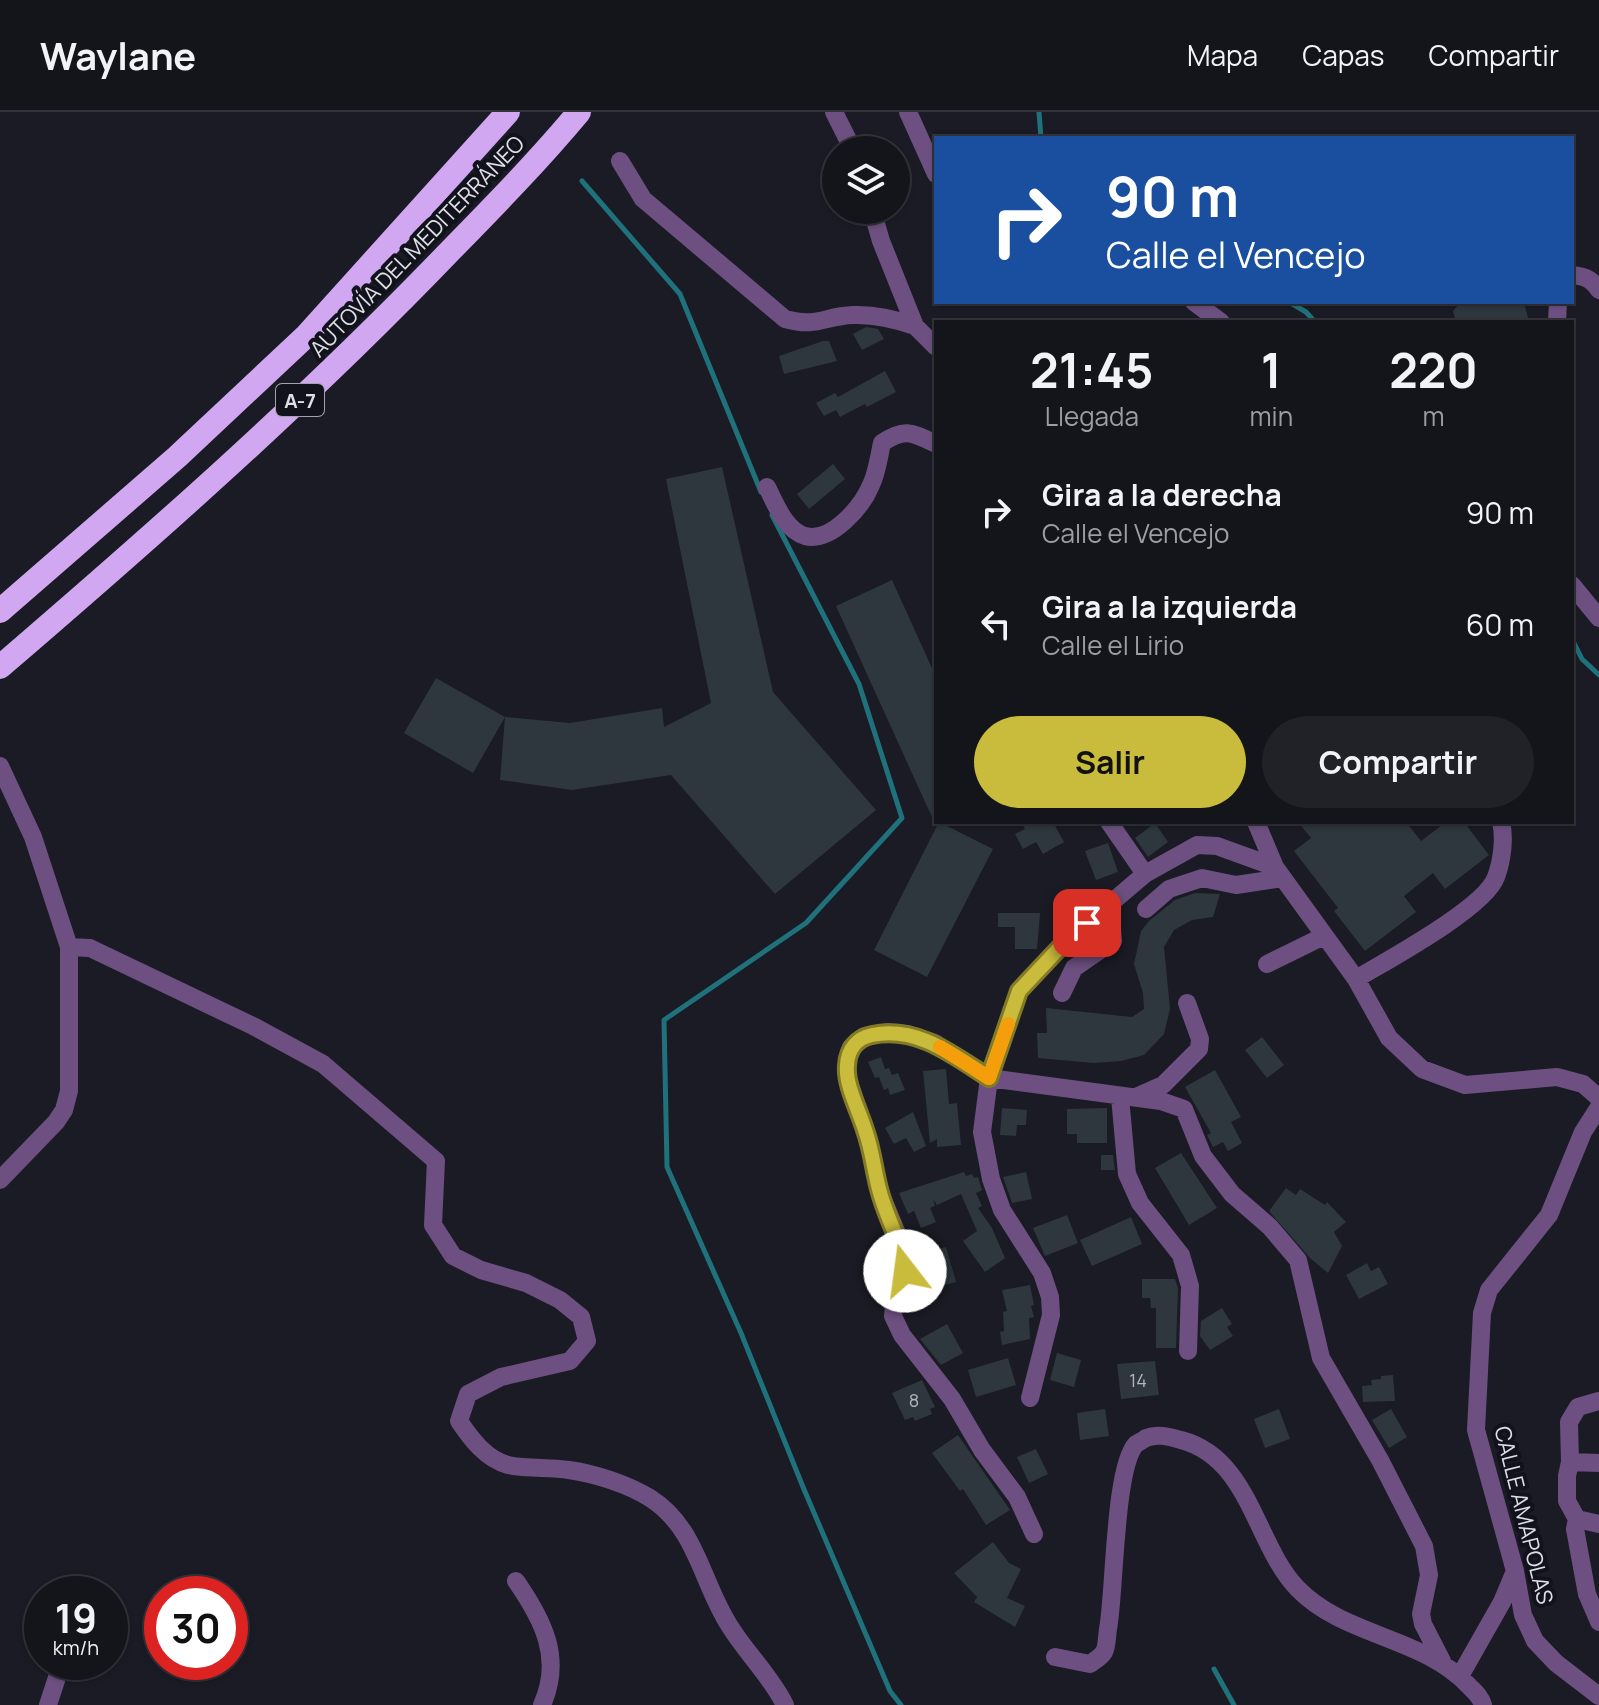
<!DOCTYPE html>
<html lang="es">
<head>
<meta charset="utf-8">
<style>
  :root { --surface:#14141b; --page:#212128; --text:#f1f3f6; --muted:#9d9ea3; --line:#33333a; --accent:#c9bb3b }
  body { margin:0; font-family:Manrope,sans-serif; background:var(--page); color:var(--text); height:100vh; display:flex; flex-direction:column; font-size:30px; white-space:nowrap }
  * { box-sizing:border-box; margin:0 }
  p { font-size:26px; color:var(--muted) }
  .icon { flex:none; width:44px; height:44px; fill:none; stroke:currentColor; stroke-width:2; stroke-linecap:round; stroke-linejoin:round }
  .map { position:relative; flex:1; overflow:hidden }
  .side { position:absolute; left:934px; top:208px; width:640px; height:504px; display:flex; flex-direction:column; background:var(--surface); border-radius:0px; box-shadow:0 2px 6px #0004,0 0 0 2px var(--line) }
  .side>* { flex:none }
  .hud { position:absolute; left:934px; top:24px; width:640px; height:168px; border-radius:0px; box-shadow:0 2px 6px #0004,0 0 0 2px var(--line); background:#1a4fa0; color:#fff; overflow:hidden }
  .fabs { position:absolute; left:822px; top:24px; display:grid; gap:16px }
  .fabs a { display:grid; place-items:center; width:88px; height:88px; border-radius:50%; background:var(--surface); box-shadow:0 2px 6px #0004,0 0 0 2px var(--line); font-size:40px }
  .speed { position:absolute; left:24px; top:1464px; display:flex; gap:16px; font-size:40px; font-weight:700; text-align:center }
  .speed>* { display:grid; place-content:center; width:104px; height:104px; border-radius:50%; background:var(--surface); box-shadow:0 2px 6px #0004,0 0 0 2px var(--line); line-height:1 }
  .speed small { font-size:20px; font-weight:400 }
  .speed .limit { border:12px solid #d22; background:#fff; color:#111 }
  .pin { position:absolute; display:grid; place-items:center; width:68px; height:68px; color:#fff; margin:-34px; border-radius:16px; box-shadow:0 4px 12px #0006 }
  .me { position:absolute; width:88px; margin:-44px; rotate:345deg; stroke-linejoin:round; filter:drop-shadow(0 0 6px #0008) }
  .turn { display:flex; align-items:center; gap:28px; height:168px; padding:0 40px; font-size:36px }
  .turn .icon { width:104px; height:104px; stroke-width:2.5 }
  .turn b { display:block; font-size:56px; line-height:68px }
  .eta { display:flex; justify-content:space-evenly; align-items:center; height:136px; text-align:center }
  .eta b { font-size:48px; font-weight:700; line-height:56px }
  .button { display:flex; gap:16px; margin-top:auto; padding:16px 40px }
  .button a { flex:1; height:92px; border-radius:48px; background:var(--accent); color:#111; font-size:32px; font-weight:700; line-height:92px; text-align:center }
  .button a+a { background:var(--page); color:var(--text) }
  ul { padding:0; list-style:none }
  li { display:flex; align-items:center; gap:24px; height:112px; padding:0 40px }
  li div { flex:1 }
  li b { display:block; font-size:30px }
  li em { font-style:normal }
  header { display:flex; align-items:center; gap:48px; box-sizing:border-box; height:112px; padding:0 40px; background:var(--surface); border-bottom:2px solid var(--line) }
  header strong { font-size:38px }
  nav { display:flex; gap:44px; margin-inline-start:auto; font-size:28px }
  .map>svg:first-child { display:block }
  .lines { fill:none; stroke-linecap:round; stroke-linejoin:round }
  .stream { stroke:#1f717b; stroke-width:5 }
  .building { fill:#2e373e }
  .minor { stroke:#6d5081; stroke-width:18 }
  .highway { stroke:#d2a7f2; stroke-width:24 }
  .route-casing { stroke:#837a26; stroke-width:20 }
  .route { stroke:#c9bb3b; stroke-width:14 }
  .slow { stroke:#f59e0b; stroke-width:14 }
  .labels { text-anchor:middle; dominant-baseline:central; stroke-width:8; stroke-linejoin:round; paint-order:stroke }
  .number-label { font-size:18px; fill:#b3b6bd }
  .shield { fill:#11121b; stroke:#a1a2aa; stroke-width:2 }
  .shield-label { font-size:20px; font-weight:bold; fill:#dfe0e7 }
  .street-label { font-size:22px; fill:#dfe0e7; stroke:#11121b }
</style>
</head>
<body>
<header>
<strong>Waylane</strong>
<nav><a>Mapa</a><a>Capas</a><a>Compartir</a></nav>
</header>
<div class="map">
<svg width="1599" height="1593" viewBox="0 0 1599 1593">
  <rect width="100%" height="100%" fill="#1a1b24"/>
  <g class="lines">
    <!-- stream -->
    <path class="stream" d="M1039,0L1041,26
      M582,69L680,182L761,380
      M1289,190L1306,200L1315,210
      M772,403L859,572L902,706L806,811L664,908L667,1055L741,1221L803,1375L890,1579L901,1593
      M1572,527L1582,547L1599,563
      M1214,1557L1234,1593"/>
  </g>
  <!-- building -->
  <path class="building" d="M1461,190H1524L1529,210H1456L1453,199Z
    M866,215L878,217L884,227L862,238L853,222Z
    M823,229H829L837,249L784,262L779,244Z
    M885,259L896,280L867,295L865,292L840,305L836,298L824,304L816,291L835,281L838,285Z
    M833,352L845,367L809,397L797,382Z
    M722,355L773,580L876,698L775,782L671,663L572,678L500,668L505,605L570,611L662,596L664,615L711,591L666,367Z
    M892,468L936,565V714L836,494Z
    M436,566L505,605L473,661L404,621Z
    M939,710L993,737L927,865L874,838Z
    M1021,710H1053L1064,730L1043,742L1036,730L1023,737L1015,722L1025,717Z
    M1298,710H1406L1421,729L1446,710H1464L1489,743L1445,777L1433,761L1404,784L1416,800L1365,839L1334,799L1338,796L1294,739L1311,726Z
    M1155,711L1168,730L1148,745L1135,726Z
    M1108,731L1118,760L1096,768L1085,739Z
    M1195,781L1220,782L1213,805L1192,808L1174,818L1164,835L1170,897L1164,922L1144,943L1121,949L1093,951L1038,946L1037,921H1047L1046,896L1132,905L1144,897L1143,881L1134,852L1141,819L1149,809L1175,788Z
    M998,801H1040L1037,837H1015V815H998Z
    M1262,925L1284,953L1267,966L1245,938Z
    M881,945L885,957L889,956L892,963L898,961L905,978L890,983L888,976L884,978L879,965L875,966L868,950Z
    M946,957L949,992L957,991L961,1033L937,1035V1027L930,1031L923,959Z
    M1215,958L1241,1005L1231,1010L1242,1031L1228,1039L1223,1030L1213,1035L1207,1023L1211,1021L1185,975Z
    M1002,996L1027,998L1026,1013H1017L1016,1024L1000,1023Z
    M1107,996V1031H1077V1022H1067V997Z
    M913,1000L926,1034L914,1040L906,1026L894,1032L885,1016Z
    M1181,1041L1217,1096L1189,1113L1155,1056Z
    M1101,1043H1113L1115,1058H1101Z
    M964,1060L966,1064L972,1062L974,1066L978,1065L982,1078L976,1081L982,1094L978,1096L992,1116L1005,1146L985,1160L963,1129L977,1119L961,1082L937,1093L933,1087L935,1094L930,1096L936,1110L921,1116L914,1099L908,1102L899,1081Z
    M1026,1060L1032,1087L1012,1091L1003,1065Z
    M1286,1076L1296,1083L1300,1077L1325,1093L1327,1090L1346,1110L1334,1120L1342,1134L1328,1161L1310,1146L1269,1099Z
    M1067,1103L1078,1131L1045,1144L1033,1116Z
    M1131,1105L1142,1132L1092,1154L1080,1128Z
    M946,1135L956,1170L937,1175L933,1161L923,1164L920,1152L930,1149L927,1140Z
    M1367,1151L1371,1159L1379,1155L1388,1172L1359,1187L1346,1163Z
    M1142,1167H1175L1178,1176L1176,1236H1156V1196H1151L1150,1186H1142Z
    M1030,1173L1034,1193L1031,1194L1034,1205L1029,1206L1030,1227L1002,1233L1000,1220L1004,1219L1003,1200L1007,1199L1002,1178Z
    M1222,1196L1232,1212L1227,1215L1233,1224L1210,1238L1200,1224L1201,1209Z
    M947,1212L963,1241L941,1253L920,1227Z
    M1057,1241L1081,1248L1074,1275L1050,1268Z
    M1008,1246L1016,1273L976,1285L968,1258Z
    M1155,1249L1159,1283L1121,1287L1117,1252Z
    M1393,1263L1395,1289L1363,1290L1362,1274L1372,1273L1371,1268L1381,1267V1264Z
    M922,1268L935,1295L930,1297L932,1302L915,1309L913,1305L905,1308L892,1281Z
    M1105,1297L1109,1324L1080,1328L1077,1301Z
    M1279,1297L1290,1327L1265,1336L1254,1307Z
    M1391,1297L1407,1325L1389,1336L1372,1308Z
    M958,1323L1010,1398L986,1413L963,1377L960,1379L932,1341Z
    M1036,1337L1048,1362L1029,1371L1017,1345Z
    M993,1430L1009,1451L1021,1457L1007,1486L1025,1494L1015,1515L974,1490L977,1485L954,1461Z"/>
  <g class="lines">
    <!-- minor -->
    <path class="minor" d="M834,0L853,38
      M908,0L936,62
      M620,49L643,87L785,207C818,216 824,204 853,203C875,202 895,207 915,214
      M872,98L881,129L915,214L936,235
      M1572,163C1584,164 1592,167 1599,178
      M1194,190L1221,210
      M1557,210L1558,190
      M767,375C775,391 785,418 805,424C831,431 862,395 871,373C877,361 879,344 882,331C905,315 913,321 936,332
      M1572,473L1599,506
      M0,654L33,725L69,835V979L64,998L56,1010L0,1068
      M1109,710L1145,762
      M1256,710L1275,755L1356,867L1389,926L1422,957L1465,973L1557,965L1583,972L1599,986
      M1146,797L1169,777L1202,766L1236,773L1282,766
      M69,835L90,836L253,914L323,952L436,1049L433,1113L453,1144L481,1158L526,1171L560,1188L581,1205L587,1229L570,1249L501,1265L468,1282L459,1309C471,1327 486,1347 508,1353C528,1357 549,1355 569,1358C596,1362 627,1372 650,1386C697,1416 701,1469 729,1513C746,1541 770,1563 785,1593
      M1267,852L1324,824
      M1356,867C1386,849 1485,796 1496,765C1502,749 1505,726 1501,710
      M1062,881L1074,856L1113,829L1110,792
      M1120,985L1127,1062L1140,1091L1181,1143L1190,1174L1188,1239
      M1136,985L1163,973L1199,937L1200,927L1187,891
      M1599,995L1583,1020L1549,1103L1489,1178L1482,1201L1476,1318L1515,1459L1523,1503L1535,1529L1556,1551L1599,1584
      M1030,1286L1051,1203L1050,1185L1042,1161L1002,1098L991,1067L982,1020L989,966L1019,879L1064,831L1145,762L1197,733L1217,734L1275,755
      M1599,1289L1578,1295L1569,1310L1570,1350L1567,1364V1389L1577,1407L1599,1412
      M1570,1350L1599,1351
      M1577,1407L1575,1417L1587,1482L1599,1510
      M1034,1422L1017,1385L982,1338L952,1287L902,1223L893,1204L895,1184L905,1159L903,1136L879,1078L869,1029L848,967L847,952L851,935L864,924L887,920L908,922L935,931L989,966L1161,989L1184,997L1203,1044L1232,1082L1270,1115L1298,1148L1321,1246L1380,1348L1424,1434L1429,1463L1421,1502L1423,1512L1442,1549
      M516,1469C543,1508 563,1546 542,1593
      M1055,1545L1090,1552C1094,1549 1101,1545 1104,1540C1107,1535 1107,1523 1108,1517C1115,1480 1114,1356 1136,1332C1136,1332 1145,1327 1146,1326C1158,1321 1170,1325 1181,1328C1250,1346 1255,1432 1297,1476C1344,1525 1422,1524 1469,1574C1475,1580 1481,1585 1483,1593
      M1460,1564L1502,1490L1515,1459
      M48,1593L62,1550"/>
    <!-- highway -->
    <path class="highway" d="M0,499L177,345L306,224L508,0
      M0,555C156,421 309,286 451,138C495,93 539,48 579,0"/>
  </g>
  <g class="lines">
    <defs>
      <path id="route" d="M905,1159C902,1129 886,1106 879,1077C874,1058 872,1037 865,1018C859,998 845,973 847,953C848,937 857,926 872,923C918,914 953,943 989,966L1019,879L1064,831L1087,811"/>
    </defs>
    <!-- route casing -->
    <use href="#route" class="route-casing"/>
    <!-- route -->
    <use href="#route" class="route"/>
    <!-- slow -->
    <path class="slow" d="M940,935L989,966L1008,912"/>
  </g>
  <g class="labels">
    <!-- number labels -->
    <g class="number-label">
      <text x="1138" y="1268">14</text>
      <text x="914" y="1288">8</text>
    </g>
    <!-- shield labels -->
    <rect class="shield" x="276" y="272" width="48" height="32" rx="6"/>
    <g class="shield-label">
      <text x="300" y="288">A-7</text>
    </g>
    <!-- street labels -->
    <g class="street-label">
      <text transform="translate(417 134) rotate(-46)">AUTOVÍA DEL MEDITERRÁNEO</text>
      <text transform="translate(1524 1403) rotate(76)">CALLE AMAPOLAS</text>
    </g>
  </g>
</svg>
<div class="fabs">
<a><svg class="icon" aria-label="layers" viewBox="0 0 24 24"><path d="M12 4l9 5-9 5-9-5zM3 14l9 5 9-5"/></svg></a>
</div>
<div class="speed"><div>19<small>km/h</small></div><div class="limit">30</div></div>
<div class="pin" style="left:1087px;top:811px;background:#d93025"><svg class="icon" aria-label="arrive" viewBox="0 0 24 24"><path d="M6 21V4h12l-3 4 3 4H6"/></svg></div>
<svg class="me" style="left:905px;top:1159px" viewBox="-20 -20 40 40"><circle r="19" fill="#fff"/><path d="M0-13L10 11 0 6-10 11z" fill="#c9bb3b"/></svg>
<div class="hud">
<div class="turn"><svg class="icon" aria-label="right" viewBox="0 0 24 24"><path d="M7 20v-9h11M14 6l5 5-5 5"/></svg><div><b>90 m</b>Calle el Vencejo</div></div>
</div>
<section class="side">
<div class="eta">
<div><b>21:45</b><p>Llegada</p></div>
<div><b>1</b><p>min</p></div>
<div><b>220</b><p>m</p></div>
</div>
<ul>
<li><svg class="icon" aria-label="right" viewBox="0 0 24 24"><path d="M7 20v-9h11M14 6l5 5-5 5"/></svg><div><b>Gira a la derecha</b><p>Calle el Vencejo</p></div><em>90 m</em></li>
<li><svg class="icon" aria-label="left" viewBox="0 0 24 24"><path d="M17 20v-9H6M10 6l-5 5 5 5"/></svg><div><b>Gira a la izquierda</b><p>Calle el Lirio</p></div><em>60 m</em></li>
</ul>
<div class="button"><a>Salir</a><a>Compartir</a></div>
</section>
</div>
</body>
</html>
